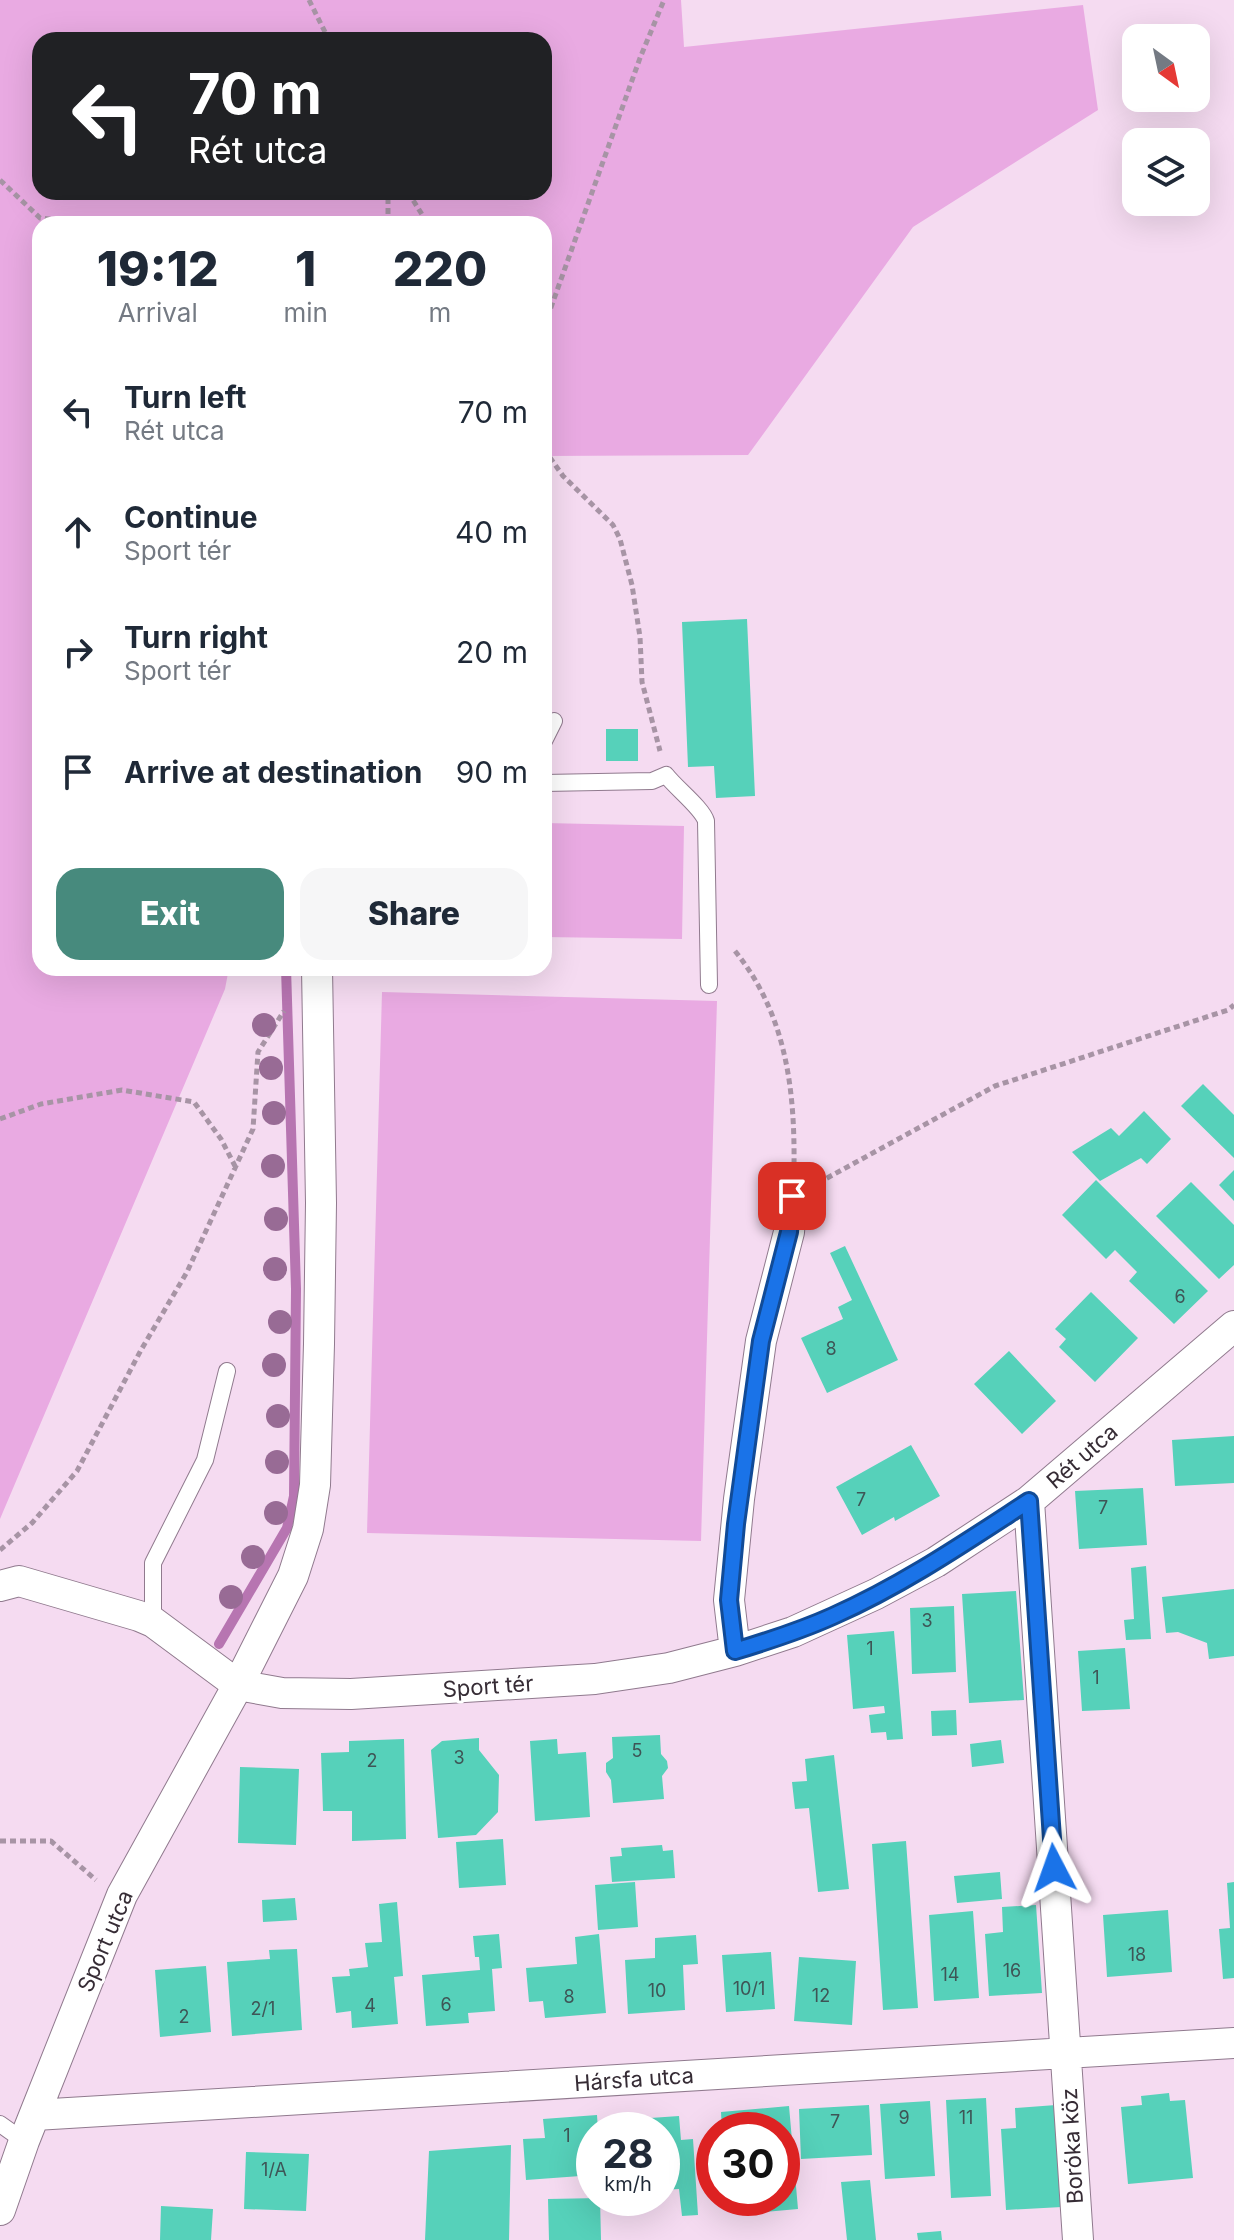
<!DOCTYPE html>
<html lang="en">
<head>
<meta charset="utf-8">
<style>
  :root { --surface:#fff; --page:#f6f6f7; --text:#1f2937; --muted:#747a83; --accent:#478a7d }
  body { margin:0; font-family:Inter,sans-serif; background:var(--page); color:var(--text); height:100vh; display:flex; flex-direction:column; font-size:30px; white-space:nowrap }
  * { box-sizing:border-box; margin:0 }
  p { font-size:26px; color:var(--muted) }
  .icon { flex:none; width:44px; height:44px; fill:none; stroke:currentColor; stroke-width:2; stroke-linecap:round; stroke-linejoin:round }
  .map { position:relative; flex:1; overflow:hidden }
  .panel { position:absolute; left:32px; top:216px; width:520px; height:760px; display:flex; flex-direction:column; background:var(--surface); border-radius:24px; box-shadow:0 8px 32px #0002 }
  .panel>* { flex:none }
  .hud { position:absolute; left:32px; top:32px; width:520px; height:168px; border-radius:24px; box-shadow:0 8px 32px #0002; background:#202124; color:#fff; overflow:hidden }
  .needle { width:52px; rotate:147deg }
  .buttons { position:absolute; left:1122px; top:24px; display:grid; gap:16px }
  .buttons a { display:grid; place-items:center; width:88px; height:88px; border-radius:16px; background:var(--surface); box-shadow:0 8px 32px #0002; font-size:40px }
  .speed { position:absolute; left:576px; top:2112px; display:flex; gap:16px; font-size:40px; font-weight:700; text-align:center }
  .speed>* { display:grid; place-content:center; width:104px; height:104px; border-radius:50%; background:var(--surface); box-shadow:0 8px 32px #0002; line-height:1 }
  .speed small { font-size:20px; font-weight:400 }
  .speed .limit { border:12px solid #d22; background:#fff; color:#111 }
  .pin { position:absolute; display:grid; place-items:center; width:68px; height:68px; color:#fff; margin:-34px; border-radius:16px; box-shadow:0 4px 12px #0006 }
  .me { position:absolute; width:88px; margin:-44px; rotate:356deg; stroke-linejoin:round; filter:drop-shadow(0 0 6px #0008) }
  .turn { display:flex; align-items:center; gap:28px; height:168px; padding:0 24px; font-size:36px }
  .turn .icon { width:104px; height:104px; stroke-width:2.5 }
  .turn b { display:block; font-size:56px; line-height:68px }
  .eta { display:flex; justify-content:space-evenly; align-items:center; height:136px; text-align:center }
  .eta b { font-size:48px; font-weight:800; line-height:56px }
  .button { display:flex; gap:16px; margin-top:auto; padding:16px 24px }
  .button a { flex:1; height:92px; border-radius:24px; background:var(--accent); color:#fff; font-size:32px; font-weight:800; line-height:92px; text-align:center }
  .button a+a { background:var(--page); color:var(--text) }
  ul { padding:0; list-style:none }
  li { display:flex; align-items:center; gap:24px; height:120px; padding:0 24px }
  li div { flex:1 }
  li b { display:block; font-size:30px }
  li em { font-style:normal }
  .map>svg:first-child { display:block }
  .green { fill:#e9aae2; fill-rule:evenodd }
  .lines { fill:none; stroke-linecap:round; stroke-linejoin:round }
  .stream { stroke:#b775b1; stroke-width:10 }
  .building { fill:#56d1ba }
  .service-casing { stroke:#907a8e; stroke-width:18 }
  .minor-casing { stroke:#907a8e; stroke-width:32 }
  .path { stroke:#a794a5; stroke-width:5; stroke-dasharray:6 4; stroke-linecap:butt }
  .service { stroke:#fff; stroke-width:16 }
  .minor { stroke:#fff; stroke-width:30 }
  .tree { fill:#986b95 }
  .route-casing { stroke:#114b97; stroke-width:20 }
  .route { stroke:#1a73e8; stroke-width:14 }
  .labels { text-anchor:middle; dominant-baseline:central; stroke-width:6; stroke-linejoin:round; paint-order:stroke }
  .number-label { font-size:18px; fill:#3e5556 }
  .street-label { font-size:22px; fill:#362c35; stroke:#fff }
</style>
</head>
<body>
<div class="map">
<svg width="1234" height="2240" viewBox="0 0 1234 2240">
  <rect width="100%" height="100%" fill="#f5dbf1"/>
  <!-- green -->
  <path class="green" d="M0,0H681L684,47L1083,5L1098,110L913,227L748,455L544,456V224H40V968H229L225,989L0,1519ZM40,40H544V192H40Z
    M544,823L684,826L682,939L544,937Z
    M382,992L717,1001L701,1541L367,1533Z"/>
  <g class="lines">
    <!-- stream -->
    <path class="stream" d="M219,1644L287,1528L294,1496L296,1289L286,968"/>
  </g>
  <!-- building -->
  <path class="building" d="M747,619L755,796L716,798L714,766L688,767L682,622Z
    M606,729H638V761H606Z
    M1203,1084L1234,1115V1158L1181,1106Z
    M1144,1111L1171,1139L1147,1164L1141,1158L1100,1181L1072,1152L1111,1128L1119,1136Z
    M1234,1170V1201L1219,1185Z
    M1096,1180L1208,1291L1174,1324L1129,1281L1137,1272L1115,1250L1106,1259L1062,1215Z
    M1191,1182L1234,1225V1265L1219,1279L1156,1216Z
    M845,1246L898,1360L827,1393L801,1338L843,1319L838,1307L852,1300L830,1253Z
    M1091,1292L1138,1338L1095,1382L1059,1347L1066,1339L1055,1329Z
    M1009,1351L1056,1401L1022,1434L974,1384Z
    M1234,1436V1483L1175,1486L1172,1440Z
    M911,1445L940,1496L895,1521L894,1517L862,1535L836,1487Z
    M1143,1488L1147,1545L1079,1549L1075,1491Z
    M1146,1566L1151,1639L1126,1640L1124,1620L1134,1619L1131,1568Z
    M1234,1589V1656L1209,1659L1207,1643L1178,1632L1166,1633L1162,1597Z
    M1016,1591L1024,1700L969,1703L962,1594Z
    M954,1606L956,1672L912,1674L910,1608Z
    M894,1631L903,1739L887,1740L886,1732L871,1733L869,1715L885,1713L884,1706L853,1709L847,1635Z
    M1125,1648L1130,1709L1082,1711L1078,1651Z
    M956,1710L957,1735L932,1736L931,1711Z
    M660,1735L661,1754L667,1761L668,1768L662,1776L664,1799L613,1803L611,1780L606,1772V1763L613,1758L612,1737Z
    M479,1738V1750L499,1775L498,1812L476,1835L438,1838L431,1750L442,1741Z
    M404,1739L406,1839L352,1841V1811H323L321,1753L349,1752V1741Z
    M557,1739L558,1754L586,1752L590,1817L535,1821L530,1741Z
    M1001,1740L1004,1763L972,1767L970,1744Z
    M834,1755L849,1889L818,1892L809,1808L795,1809L792,1782L807,1781L805,1759Z
    M240,1767L299,1769L296,1845L238,1843Z
    M503,1839L506,1885L459,1888L456,1842Z
    M906,1841L918,2008L883,2010L872,1844Z
    M662,1845L663,1851L673,1850L675,1878L612,1882L610,1857L622,1856L621,1848Z
    M1000,1872L1002,1899L957,1903L954,1876Z
    M635,1882L638,1927L598,1930L595,1885Z
    M1234,1882V1978L1223,1979L1219,1929L1230,1928L1227,1883Z
    M295,1898L297,1920L263,1922L262,1900Z
    M397,1902L403,1976L394,1977L398,2024L352,2028L351,2011L336,2013L332,1977L350,1976L349,1969L368,1967L365,1943L382,1942L379,1904Z
    M1036,1905L1042,1993L989,1996L985,1934L1003,1932L1002,1907Z
    M1168,1910L1172,1972L1107,1977L1103,1915Z
    M973,1911L979,1998L934,2001L929,1915Z
    M499,1934L502,1968L492,1969L495,2011L468,2013L469,2023L426,2026L422,1975L480,1970L479,1957H475L473,1936Z
    M599,1934L606,2013L545,2018L543,2001L529,2002L526,1968L577,1964L575,1937Z
    M696,1935L698,1964L683,1965L685,2010L628,2014L625,1960L655,1958V1938Z
    M297,1949L302,2030L232,2036L227,1962L270,1959L269,1950Z
    M771,1952L775,2009L726,2012L722,1955Z
    M799,1957L856,1961L852,2025L794,2021Z
    M206,1966L211,2032L160,2037L155,1970Z
    M1169,2093L1170,2101L1185,2100L1193,2178L1128,2184L1121,2107L1142,2105L1141,2096Z
    M986,2098L991,2196L951,2198L946,2100Z
    M930,2101L935,2176L885,2179L880,2104Z
    M869,2105L872,2155L801,2159L799,2109Z
    M1056,2105L1062,2207L1006,2210L1001,2129L1016,2128L1015,2108Z
    M789,2106L798,2209L742,2214L741,2198H782V2130H722L721,2112Z
    M597,2115L598,2130H594V2175L526,2180L523,2139L545,2138L543,2119Z
    M679,2116L681,2140L693,2139L698,2215L682,2216L679,2189L662,2190V2130H637L636,2119Z
    M511,2145L509,2240H425L429,2151Z
    M246,2152L309,2154L306,2211L244,2209Z
    M870,2180L876,2240H847L841,2182Z
    M600,2198L601,2240H549L548,2199Z
    M161,2206L213,2209L211,2240H160Z
    M941,2231L942,2240H918L917,2233Z"/>
  <g class="lines">
    <defs>
      <path id="service" d="M544,741L554,721
        M544,783L652,781L666,775C677,789 702,808 706,821L709,985
        M153,1622V1563L205,1460L227,1371
        M0,2124L24,2141"/>
      <path id="minor" d="M1029,1501L1078,2240
        M0,1586L19,1581L139,1616L153,1622L238,1685L282,1693L351,1694L595,1679L669,1668L735,1651L793,1632L876,1594L936,1562L1029,1501L1234,1326
        M735,1651L729,1600L739,1499L761,1341L789,1232L792,1196
        M35,2115L1234,2043
        M0,2210L24,2141L122,1895L238,1685L293,1576L308,1529L315,1485L319,1344L321,1203L317,968"/>
    </defs>
    <!-- service casing -->
    <use href="#service" class="service-casing"/>
    <!-- minor casing -->
    <use href="#minor" class="minor-casing"/>
    <!-- path -->
    <path class="path" d="M309,0L329,40
      M0,180L40,218L92,224
      M408,192L428,224
      M388,224V192
      M544,327L640,58L664,0
      M544,449L563,476L613,525L620,539L632,585L640,637L642,682L660,751
      M735,951C786,1014 795,1089 794,1167
      M0,1119L41,1104L122,1090L194,1102L221,1139L236,1168
      M818,1183L995,1086L1228,1010L1234,1005
      M0,1550L32,1523L77,1471L141,1350L187,1272L253,1129L258,1052L284,1011
      M0,1841H51L96,1880"/>
    <!-- service -->
    <use href="#service" class="service"/>
    <!-- minor -->
    <use href="#minor" class="minor"/>
  </g>
  <!-- trees -->
  <g class="tree">
    <circle cx="264" cy="1025" r="12"/>
    <circle cx="271" cy="1068" r="12"/>
    <circle cx="274" cy="1113" r="12"/>
    <circle cx="273" cy="1166" r="12"/>
    <circle cx="276" cy="1219" r="12"/>
    <circle cx="275" cy="1269" r="12"/>
    <circle cx="280" cy="1322" r="12"/>
    <circle cx="274" cy="1365" r="12"/>
    <circle cx="278" cy="1416" r="12"/>
    <circle cx="277" cy="1462" r="12"/>
    <circle cx="276" cy="1513" r="12"/>
    <circle cx="253" cy="1557" r="12"/>
    <circle cx="231" cy="1597" r="12"/>
  </g>
  <g class="lines">
    <defs>
      <path id="route" d="M792,1196L789,1232L761,1341L736,1524L729,1600L735,1651C768,1641 802,1630 833,1616C903,1585 966,1542 1029,1501L1054,1868"/>
    </defs>
    <!-- route casing -->
    <use href="#route" class="route-casing"/>
    <!-- route -->
    <use href="#route" class="route"/>
  </g>
  <g class="labels">
    <!-- number labels -->
    <g class="number-label">
      <text x="1180" y="1296">6</text>
      <text x="831" y="1348">8</text>
      <text x="861" y="1499">7</text>
      <text x="1103" y="1507">7</text>
      <text x="927" y="1620">3</text>
      <text x="870" y="1648">1</text>
      <text x="1096" y="1677">1</text>
      <text x="637" y="1750">5</text>
      <text x="459" y="1757">3</text>
      <text x="372" y="1760">2</text>
      <text x="1137" y="1954">18</text>
      <text x="1012" y="1970">16</text>
      <text x="950" y="1974">14</text>
      <text x="749" y="1988">10/1</text>
      <text x="657" y="1990">10</text>
      <text x="821" y="1995">12</text>
      <text x="569" y="1996">8</text>
      <text x="446" y="2004">6</text>
      <text x="370" y="2005">4</text>
      <text x="263" y="2008">2/1</text>
      <text x="184" y="2016">2</text>
      <text x="904" y="2117">9</text>
      <text x="966" y="2117">11</text>
      <text x="835" y="2121">7</text>
      <text x="567" y="2135">1</text>
      <text x="274" y="2169">1/A</text>
    </g>
    <!-- street labels -->
    <g class="street-label">
      <text transform="translate(1082 1456) rotate(-41)">Rét utca</text>
      <text transform="translate(488 1686) rotate(-4)">Sport tér</text>
      <text transform="translate(105 1941) rotate(-67)">Sport utca</text>
      <text transform="translate(634 2079) rotate(-4)">Hársfa utca</text>
      <text transform="translate(1072 2146) rotate(-93)">Boróka köz</text>
    </g>
  </g>
</svg>
<div class="buttons">
<a><svg class="needle" viewBox="-14 -14 28 28"><path d="M0-13l5 13h-10z" fill="#e53935"/><path d="M0 13l5-13h-10z" fill="#747a83"/></svg></a>
<a><svg class="icon" aria-label="layers" viewBox="0 0 24 24"><path d="M12 4l9 5-9 5-9-5zM3 14l9 5 9-5"/></svg></a>
</div>
<div class="speed"><div>28<small>km/h</small></div><div class="limit">30</div></div>
<div class="pin" style="left:792px;top:1196px;background:#d93025"><svg class="icon" aria-label="arrive" viewBox="0 0 24 24"><path d="M6 21V4h12l-3 4 3 4H6"/></svg></div>
<svg class="me" style="left:1054px;top:1868px" viewBox="-20 -20 40 40"><path d="M0-17L14 15 0 8-14 15z" fill="#1a73e8" stroke="#fff" stroke-width="4"/></svg>
<div class="hud">
<div class="turn"><svg class="icon" aria-label="left" viewBox="0 0 24 24"><path d="M17 20v-9H6M10 6l-5 5 5 5"/></svg><div><b>70 m</b>Rét utca</div></div>
</div>
<section class="panel">
<div class="eta">
<div><b>19:12</b><p>Arrival</p></div>
<div><b>1</b><p>min</p></div>
<div><b>220</b><p>m</p></div>
</div>
<ul>
<li><svg class="icon" aria-label="left" viewBox="0 0 24 24"><path d="M17 20v-9H6M10 6l-5 5 5 5"/></svg><div><b>Turn left</b><p>Rét utca</p></div><em>70 m</em></li>
<li><svg class="icon" aria-label="ahead" viewBox="0 0 24 24"><path d="M12 20V5M6 11l6-6 6 6"/></svg><div><b>Continue</b><p>Sport tér</p></div><em>40 m</em></li>
<li><svg class="icon" aria-label="right" viewBox="0 0 24 24"><path d="M7 20v-9h11M14 6l5 5-5 5"/></svg><div><b>Turn right</b><p>Sport tér</p></div><em>20 m</em></li>
<li><svg class="icon" aria-label="arrive" viewBox="0 0 24 24"><path d="M6 21V4h12l-3 4 3 4H6"/></svg><div><b>Arrive at destination</b></div><em>90 m</em></li>
</ul>
<div class="button"><a>Exit</a><a>Share</a></div>
</section>
</div>
</body>
</html>
